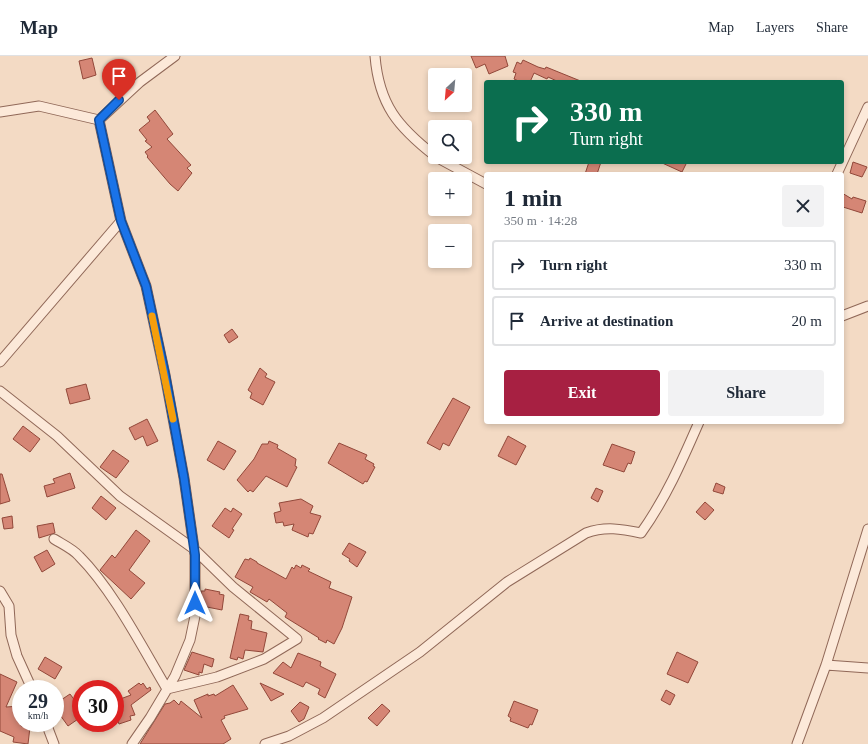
<!DOCTYPE html>
<html lang="en">
<head>
<meta charset="utf-8">
<style>
  :root { --surface:#fff; --page:#f2f2f3; --text:#1f2937; --muted:#747a83; --line:#e0e1e3; --accent:#a72042 }
  body { margin:0; font-family:"Times New Roman",serif; background:var(--page); color:var(--text); height:100vh; display:flex; flex-direction:column; font-size:15px; white-space:nowrap }
  * { box-sizing:border-box; margin:0 }
  p { font-size:13px; color:var(--muted) }
  .icon { flex:none; width:22px; height:22px; fill:none; stroke:currentColor; stroke-width:2; stroke-linecap:round; stroke-linejoin:round }
  .map { position:relative; flex:1; overflow:hidden }
  .side { position:absolute; left:484px; top:116px; width:360px; height:252px; display:flex; flex-direction:column; background:var(--surface); border-radius:4px; box-shadow:0 2px 6px #0003 }
  .side>* { flex:none }
  .guide { position:absolute; left:484px; top:24px; width:360px; height:84px; border-radius:4px; box-shadow:0 2px 6px #0003; background:#0b6e4f; color:#fff; overflow:hidden }
  .needle { width:26px; rotate:206deg }
  .fabs { position:absolute; left:428px; top:12px; display:grid; gap:8px }
  .fabs a { display:grid; place-items:center; width:44px; height:44px; border-radius:4px; background:var(--surface); box-shadow:0 2px 6px #0003; font-size:20px }
  .speed { position:absolute; left:12px; top:624px; display:flex; gap:8px; font-size:20px; font-weight:700; text-align:center }
  .speed>* { display:grid; place-content:center; width:52px; height:52px; border-radius:50%; background:var(--surface); box-shadow:0 2px 6px #0003; line-height:1 }
  .speed small { font-size:10px; font-weight:400 }
  .speed .limit { border:6px solid #d22; background:#fff; color:#111 }
  .pin { position:absolute; display:grid; place-items:center; width:34px; height:34px; color:#fff; margin:-41px -17px; border-radius:50% 50% 50% 0; rotate:-45deg; box-shadow:0 0 4px #0007 }
  .pin .icon { rotate:45deg }
  .me { position:absolute; width:44px; margin:-22px; rotate:0deg; stroke-linejoin:round; filter:drop-shadow(0 0 3px #0008) }
  .turn { display:flex; align-items:center; gap:14px; height:84px; padding:0 20px; font-size:18px }
  .turn .icon { width:52px; height:52px; stroke-width:2.5 }
  .turn b { display:block; font-size:28px; line-height:34px }
  .round { display:grid; place-items:center; flex:none; width:42px; height:42px; border-radius:4px; background:var(--page) }
  .overview { display:flex; align-items:center; justify-content:space-between; height:68px; padding:0 20px }
  h1 { font-size:24px; font-weight:800; line-height:30px }
  .action { display:flex; gap:8px; margin-top:auto; padding:8px 20px }
  .action a { flex:1; height:46px; border-radius:4px; background:var(--accent); color:#fff; font-size:16px; font-weight:800; line-height:46px; text-align:center }
  .action a+a { background:var(--page); color:var(--text) }
  ul { padding:0; list-style:none }
  li { display:flex; align-items:center; gap:12px; height:50px; margin:0 8px 6px; padding:0 12px; border:2px solid var(--line); border-radius:4px }
  li div { flex:1 }
  li b { display:block; font-size:15px }
  li em { font-style:normal }
  header { display:flex; align-items:center; gap:24px; box-sizing:border-box; height:56px; padding:0 20px; background:var(--surface); border-bottom:1px solid var(--line) }
  header strong { font-size:19px }
  nav { display:flex; gap:22px; margin-inline-start:auto; font-size:14px }
  .map>svg:first-child { display:block }
  .building { fill:#d58675; stroke:#92483a }
  .lines { fill:none; stroke-linecap:round; stroke-linejoin:round }
  .street-casing { stroke:#906858; stroke-width:11 }
  .street { stroke:#fce9d9; stroke-width:9 }
  .route-casing { stroke:#114b97; stroke-width:10 }
  .route { stroke:#1a73e8; stroke-width:7 }
  .slow { stroke:#f59e0b; stroke-width:7 }
</style>
</head>
<body>
<header>
<strong>Map</strong>
<nav><a>Map</a><a>Layers</a><a>Share</a></nav>
</header>
<div class="map">
<svg width="868" height="688" viewBox="0 0 868 688">
  <rect width="100%" height="100%" fill="#f3dac4"/>
  <!-- building -->
  <path class="building" d="M471,0H505L508,10L489,18L485,8L476,12Z
    M92,2L96,19L83,23L79,5Z
    M523,4L538,11L545,13L546,11L583,26H559L548,21L547,23L534,17L530,26H521L514,23L516,17L513,16L517,6L521,8Z
    M155,54L173,78L167,83L191,109L187,112L192,117L178,135L170,128L147,101L148,100L145,96L152,91L145,85L147,84L139,74L150,65L147,61Z
    M589,106H601L597,118H585Z
    M660,106H687L682,116Z
    M853,106L867,111L862,121L850,117Z
    M842,137L852,143L853,141L866,145L862,157L843,151Z
    M232,273L238,281L229,287L224,279Z
    M260,312L267,318L265,321L275,326L263,349L250,342L252,337L248,334Z
    M86,328L90,343L70,348L66,333Z
    M453,342L470,351L449,390L443,387L440,394L427,387Z
    M147,363L158,385L147,390L143,380L135,384L129,372Z
    M23,370L40,383L30,396L13,383Z
    M508,380L526,390L516,409L498,400Z
    M218,385L236,395L224,414L207,404Z
    M269,385L278,389L277,392L296,403L295,410L297,411L287,431L266,420L253,436L250,434L248,436L237,424L254,403L262,388H268Z
    M339,387L367,399L365,403L374,408L373,410L375,411L367,426L365,425L363,428L328,407Z
    M612,388L635,396L631,408L628,407L624,416L603,409Z
    M113,394L129,405L116,422L100,411Z
    M70,417L75,432L47,441L44,430L55,427L53,423Z
    M0,418H2L10,445L0,448Z
    M716,427L725,431L723,438L713,435Z
    M596,432L603,435L598,446L591,442Z
    M101,440L116,452L106,464L92,452Z
    M301,443L313,450L310,457L321,460L313,478L309,477L308,481L292,474L294,468L284,470L283,466L276,467L274,457L281,455L279,447Z
    M705,446L714,454L705,464L696,456Z
    M225,452L231,456L233,452L242,458L232,473L234,474L229,482L212,470Z
    M12,460L13,472L4,473L2,462Z
    M53,467L55,477L39,482L37,470Z
    M136,474L150,485L129,514L145,527L131,543L100,514L112,499L115,502Z
    M349,487L366,496L357,511L349,505L350,503L342,498Z
    M47,494L55,508L42,516L34,501Z
    M250,502L257,506V507L286,523L292,511L294,513L296,509L301,512L302,509L310,513L308,515L331,526L329,532L352,541L342,572L334,588L327,584L326,587L318,583L319,582L285,561L287,557L269,543L267,546L250,536L253,531L235,521L245,503L249,504Z
    M205,533L220,536L219,538L224,539L222,554L202,550L201,535H205Z
    M240,558L249,560L248,564L252,565L251,573L267,577L263,596L245,594L243,603L238,601L237,604L230,602Z
    M192,596L214,603L212,611L204,608L202,617L199,616V619L184,614Z
    M677,596L698,606L688,627L667,618Z
    M298,597L321,606L320,610L336,618L325,642L318,638L320,633L306,626L303,631L273,617L283,606L291,612Z
    M45,601L62,611L55,623L38,613Z
    M0,618L17,626L6,651L21,650V670L30,671L28,688L13,686L14,681L0,675Z
    M139,627L141,629L143,627L147,633L150,631L151,634L131,649L135,659L130,660L131,664L119,668L115,658V645L131,639L128,635Z
    M260,627L284,638L271,645Z
    M233,629L248,653L224,660L225,662L221,664L231,683L223,688H140L165,648L170,647L174,644L179,649L181,645L202,662L194,644L208,638V640L214,638L215,640Z
    M666,634L675,639L670,649L661,644Z
    M70,638L76,646L81,643V661L68,670L55,652V648Z
    M514,645L538,654L532,669L530,668L528,672L510,665L511,662L508,660Z
    M300,646L309,651L304,663L299,666L291,655Z
    M382,648L390,655L377,670L368,662Z"/>
  <g class="lines">
    <defs>
      <path id="street" d="M375,0C379,49 398,71 435,100
        M0,56L39,50L99,64L140,26L175,0
        M99,64L121,165L146,230L165,319L184,422L195,499V560L190,584L175,620L150,662L132,688
        M436,101L486,128
        M837,118L868,51
        M842,260L868,250
        M0,306L121,165
        M0,335L57,380L120,440L194,493L233,531L297,583L264,603L217,621L167,633C142,591 113,534 79,500C73,493 62,488 54,483
        M0,535L9,550L11,579L17,600L32,633
        M826,609L868,612
        M46,667L54,688
        M265,688L289,680L323,662L420,596L507,526L586,477C605,470 622,473 641,477C666,442 682,405 699,366
        M797,688L826,609L868,473"/>
    </defs>
    <!-- street casing -->
    <use href="#street" class="street-casing"/>
    <!-- street -->
    <use href="#street" class="street"/>
  </g>
  <g class="lines">
    <defs>
      <path id="route" d="M119,44L99,64L121,165L146,230L165,318L184,422L195,499V547"/>
    </defs>
    <!-- route casing -->
    <use href="#route" class="route-casing"/>
    <!-- route -->
    <use href="#route" class="route"/>
    <!-- slow -->
    <path class="slow" d="M152,260L173,363"/>
  </g>
</svg>
<div class="fabs">
<a><svg class="needle" viewBox="-14 -14 28 28"><path d="M0-13l5 13h-10z" fill="#e53935"/><path d="M0 13l5-13h-10z" fill="#747a83"/></svg></a>
<a><svg class="icon" aria-label="search" viewBox="0 0 24 24"><circle cx="10" cy="10" r="6"/><path d="M15 15l6 6"/></svg></a>
<a>+</a>
<a>−</a>
</div>
<div class="speed"><div>29<small>km/h</small></div><div class="limit">30</div></div>
<div class="pin" style="left:119px;top:44px;background:#d93025"><svg class="icon" aria-label="arrive" viewBox="0 0 24 24"><path d="M6 21V4h12l-3 4 3 4H6"/></svg></div>
<svg class="me" style="left:195px;top:547px" viewBox="-20 -20 40 40"><path d="M0-17L14 15 0 8-14 15z" fill="#1a73e8" stroke="#fff" stroke-width="4"/></svg>
<div class="guide">
<div class="turn"><svg class="icon" aria-label="right" viewBox="0 0 24 24"><path d="M7 20v-9h11M14 6l5 5-5 5"/></svg><div><b>330 m</b>Turn right</div></div>
</div>
<section class="side">
<div class="overview"><div><h1>1 min</h1><p>350 m · 14:28</p></div><a class="round"><svg class="icon" aria-label="close" viewBox="0 0 24 24"><path d="M6 6l12 12M18 6L6 18"/></svg></a></div>
<ul>
<li><svg class="icon" aria-label="right" viewBox="0 0 24 24"><path d="M7 20v-9h11M14 6l5 5-5 5"/></svg><div><b>Turn right</b></div><em>330 m</em></li>
<li><svg class="icon" aria-label="arrive" viewBox="0 0 24 24"><path d="M6 21V4h12l-3 4 3 4H6"/></svg><div><b>Arrive at destination</b></div><em>20 m</em></li>
</ul>
<div class="action"><a>Exit</a><a>Share</a></div>
</section>
</div>
</body>
</html>
